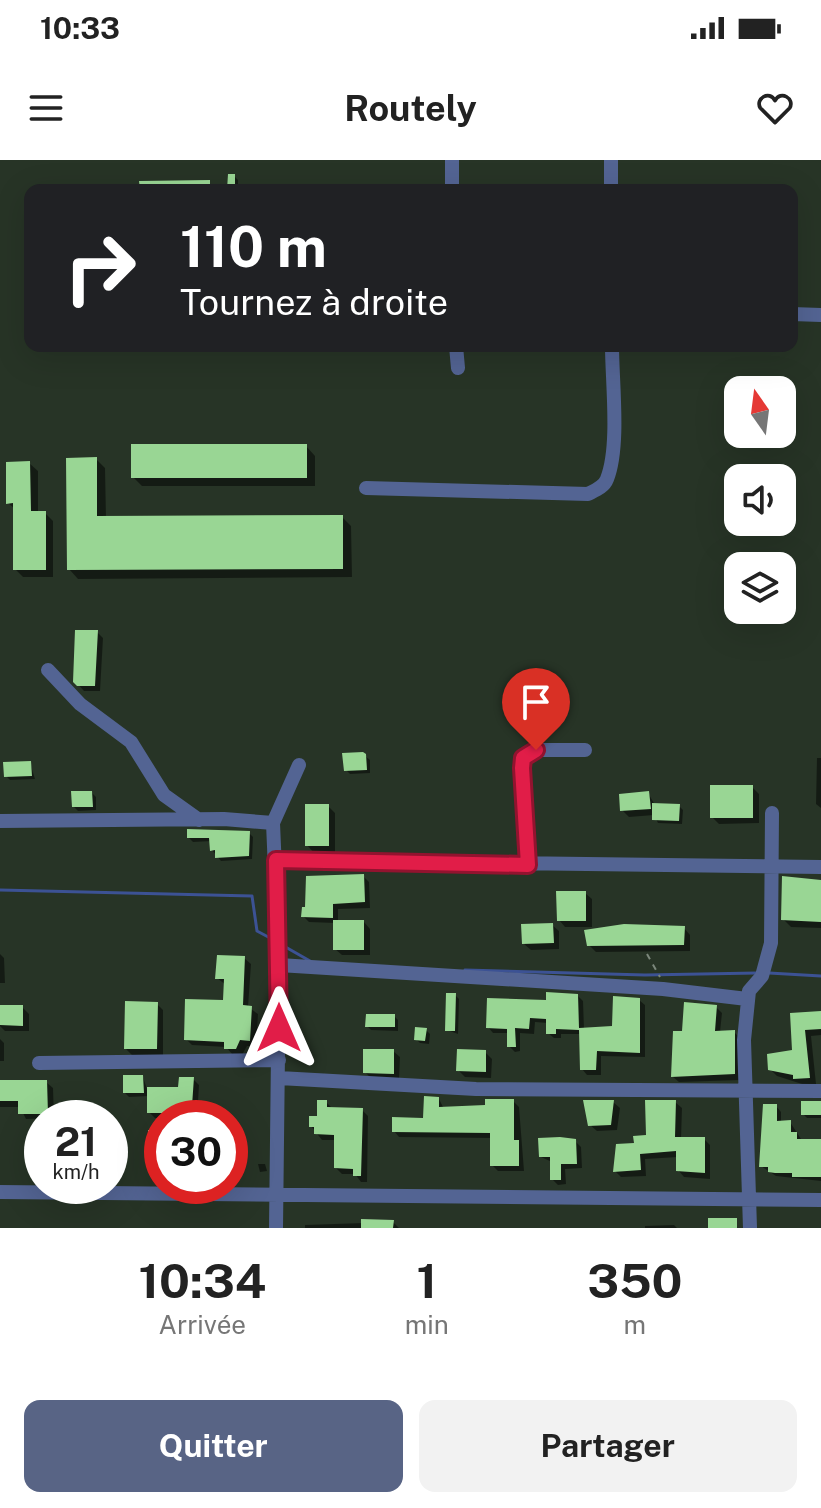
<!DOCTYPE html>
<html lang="fr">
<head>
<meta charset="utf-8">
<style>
  :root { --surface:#fff; --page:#f2f2f2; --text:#222; --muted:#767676; --accent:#586485 }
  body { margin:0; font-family:"Public Sans",sans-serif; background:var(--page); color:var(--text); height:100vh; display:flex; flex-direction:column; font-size:30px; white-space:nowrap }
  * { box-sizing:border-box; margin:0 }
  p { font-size:26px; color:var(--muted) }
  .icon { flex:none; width:44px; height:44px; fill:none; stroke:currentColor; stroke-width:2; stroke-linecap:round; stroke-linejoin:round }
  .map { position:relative; height:1068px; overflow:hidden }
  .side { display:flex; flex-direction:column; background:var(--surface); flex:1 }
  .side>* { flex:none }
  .guide { position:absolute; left:24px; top:24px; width:774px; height:168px; border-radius:16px; box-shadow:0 8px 32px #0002; background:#202124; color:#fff; overflow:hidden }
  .needle { width:52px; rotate:346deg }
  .tools { position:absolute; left:724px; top:216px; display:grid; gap:16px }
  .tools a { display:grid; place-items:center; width:72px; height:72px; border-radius:16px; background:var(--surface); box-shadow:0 8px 32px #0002; font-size:40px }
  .speed { position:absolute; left:24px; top:940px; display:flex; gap:16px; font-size:40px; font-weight:700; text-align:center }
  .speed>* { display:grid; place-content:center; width:104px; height:104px; border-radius:50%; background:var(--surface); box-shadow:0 8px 32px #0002; line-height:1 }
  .speed small { font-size:20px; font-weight:400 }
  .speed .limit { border:12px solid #d22; background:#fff; color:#111 }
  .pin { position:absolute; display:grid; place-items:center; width:68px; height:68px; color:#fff; margin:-82px -34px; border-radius:50% 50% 50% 0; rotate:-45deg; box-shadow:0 0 8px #0007 }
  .pin .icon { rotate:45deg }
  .me { position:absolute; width:88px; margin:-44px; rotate:0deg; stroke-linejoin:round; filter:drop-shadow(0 0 6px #0008) }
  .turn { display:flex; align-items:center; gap:28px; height:168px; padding:0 24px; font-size:36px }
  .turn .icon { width:104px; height:104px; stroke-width:2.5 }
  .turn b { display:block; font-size:56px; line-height:68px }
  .eta { display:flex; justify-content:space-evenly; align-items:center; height:136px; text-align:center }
  .eta b { font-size:48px; font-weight:700; line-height:56px }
  .primary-button { display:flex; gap:16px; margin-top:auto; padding:16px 24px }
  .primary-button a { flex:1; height:92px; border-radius:16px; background:var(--accent); color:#fff; font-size:32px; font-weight:700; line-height:92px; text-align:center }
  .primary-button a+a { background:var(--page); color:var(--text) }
  .status { display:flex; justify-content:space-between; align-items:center; height:56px; padding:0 40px; background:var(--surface); direction:ltr }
  .status svg { height:22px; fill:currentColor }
  header { display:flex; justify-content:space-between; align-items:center; height:104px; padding:0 24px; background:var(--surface); font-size:36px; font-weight:700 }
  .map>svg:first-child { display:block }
  .shadow { fill:#0007 }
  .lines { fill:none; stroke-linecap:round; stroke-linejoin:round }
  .stream { stroke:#3c5294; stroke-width:3 }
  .building { fill:#99d694 }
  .path { stroke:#7b877b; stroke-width:2; stroke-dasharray:6 6; stroke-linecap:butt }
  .minor { stroke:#536493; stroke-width:14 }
  .route-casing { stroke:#92132f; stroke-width:20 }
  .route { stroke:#e11d48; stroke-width:14 }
</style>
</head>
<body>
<div class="status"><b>10:33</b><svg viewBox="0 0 49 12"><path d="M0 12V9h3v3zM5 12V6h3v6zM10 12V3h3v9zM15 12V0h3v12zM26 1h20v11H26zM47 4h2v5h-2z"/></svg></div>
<header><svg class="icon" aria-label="menu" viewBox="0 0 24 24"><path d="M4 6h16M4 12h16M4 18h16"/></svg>Routely<svg class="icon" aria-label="heart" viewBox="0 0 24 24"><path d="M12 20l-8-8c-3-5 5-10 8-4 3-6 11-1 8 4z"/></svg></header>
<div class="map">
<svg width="821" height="1068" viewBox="0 0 821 1068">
  <rect width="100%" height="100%" fill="#273426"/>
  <!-- shadow -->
  <path class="shadow" d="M234,16L238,20V30H229Z
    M306,286L315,296V326H142L133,317Z
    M96,299L105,308L106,358L342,357L351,366L352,417L78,419L69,409Z
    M29,303L38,311V353H45L53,361V417H23L15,409V349L8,343Z
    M97,472L103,478L100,531H84L75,521Z
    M365,596L370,600V613L350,614L346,610Z
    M817,598H821V648L816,644Z
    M30,603L35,619L10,620L6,616Z
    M752,627L759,634V663L719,664L712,657Z
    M92,633L96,637V650L78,651L74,647Z
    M648,633L655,645L679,646L683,650L682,664L658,663L654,655L629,657L622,650Z
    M328,646L335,653V692H313L307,685Z
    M249,673L253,677L252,699L221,701L212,690V681L193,682L189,678Z
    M363,716L369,722L370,748L338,749V762H364L370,769V795H342L335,789V763L309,762L303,756Z
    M784,719L821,722V768L791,767L783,759Z
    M585,733L592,739V767H565L559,760Z
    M552,765L559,771V789L531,790L524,784Z
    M684,768L690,775V791L596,792L589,785Z
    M0,794L4,798L5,823H0Z
    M244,798L251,804L248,847L258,854L256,886H247L242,895L232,894L226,887L192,885L186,879L225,842L226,825L217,818Z
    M455,835L459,839L458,874L447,870Z
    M578,836L583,841L584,869L614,868L639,840L645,845V897L601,896V915H587L582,909L581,874H561V878H554L548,873V863L535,862L534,874L520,873V891L515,892L509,886V873H493L488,867L548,842Z
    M157,844L163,850V895H132L126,889Z
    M0,847H22L29,854V871H5L0,866Z
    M716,847L722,853L720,872H734L740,878V920L679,922L673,917L684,873Z
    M821,853V875L811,876L816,924H802L777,916L770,909L794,892L792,854Z
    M394,856L398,860V871L371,870L367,866Z
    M426,870L430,874L429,884L420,883L416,879Z
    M0,879L4,883V901H0Z
    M393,891L400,897L399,920L371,918L365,912Z
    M485,892L492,899L491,918L465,917L458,910Z
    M143,917L147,929H180L193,919L199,925L197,958H155L149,952V936L129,937L125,933Z
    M0,922H46L53,928L54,958L26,959L20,947H0Z
    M439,939L444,949L487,947L513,941L519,947L524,1011H498L492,1005V978L399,977L394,971L425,960Z
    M326,942L332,948L362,950L368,956L367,1022H361L355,1014H342L336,1008V980H322L311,966Z
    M613,942L620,948L617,970L597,971L590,965Z
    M675,942L682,948L681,979H704L710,985V1019L684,1017L678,1010V997L645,999L646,1016L621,1017L615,1011Z
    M821,944V958H807L803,954Z
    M776,946L781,952V963L790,962L801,979L821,982V1021L776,1016L761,1006Z
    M162,972V1004H157L150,997Z
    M575,981L581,987L582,1008L565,1009L566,1024L558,1025L552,1019V1002L541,997Z
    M258,1004H265L267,1011L260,1012Z
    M393,1062L399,1068H305V1065Z
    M674,1065L677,1068H645V1066Z"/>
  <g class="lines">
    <!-- stream -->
    <path class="stream" d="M0,730L252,736L257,771L272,779
      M282,785L310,801
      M465,810L645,815L757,813
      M769,813L821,816"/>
  </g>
  <!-- building -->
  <path class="building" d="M228,14H235V30H227Z
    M210,20V30H140L139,21Z
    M131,284H307V318H131Z
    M97,297V356L343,355V409L67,410L66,298Z
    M30,301L31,351H46V410H13V343L6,344V302Z
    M75,470H98L95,526H77L73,522Z
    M363,592L366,594L367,610L344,611L342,593Z
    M31,601L32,616L4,617L3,602Z
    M710,625H753V658H710Z
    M71,631H92L93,647H72Z
    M649,631L651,649L620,651L619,634Z
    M652,643L680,644L679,661L652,660Z
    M305,644H329V686H305Z
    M187,669L250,671L249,696L215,698V690L210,691L209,678H187Z
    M364,714L365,742L333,744V758L301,757L302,747H305L306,716Z
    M782,716L821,720V762L781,760Z
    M556,731H586V761H557Z
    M333,760H364V790H333Z
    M553,763L554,783L522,784L521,764Z
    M624,764L685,766L684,785L587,786L584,770Z
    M217,795L245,796L243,845L252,846L250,881L240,880L236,889H224V882L184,880L185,839L223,840L224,819H215Z
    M546,832L578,834L579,868L612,866L613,836L640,838V893L597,891L596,910H580L579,870L556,869V874H546V859L530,858L529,869L515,868L516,887H507V869L486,868L487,838L546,840Z
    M446,833H456L455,871H445Z
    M125,841L158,842L157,889H124Z
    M684,842L717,845L715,871L735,870V914L671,917L673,871H682Z
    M0,845H23V866L0,865Z
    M821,851V869L805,870L810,918L793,919V915L768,910L767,894L792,890L790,853Z
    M366,854H395V867H365Z
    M415,867L427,868L425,881L414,880Z
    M363,889H394V914L363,913Z
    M457,889L486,890V912L456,911Z
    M123,915H143L144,933H123Z
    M179,917H194L192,946L177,945V953H147V927H178Z
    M0,920H47L48,954H18V941H0Z
    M424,936L439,937V947L485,945V939H514V980H519V1006H490V973L392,972V957L423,958Z
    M317,940H327V947L363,948L361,1016H353V1009L334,1008V975L314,974V967H309V956H317Z
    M583,940H614L611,965L588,966Z
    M645,940H676L675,977H705V1013L676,1011V991L640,994L641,1010L613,1012L616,984L634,983L633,976L646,975Z
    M801,941H821V955H801Z
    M763,944H777V961L791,960V972H797V979H821V1017H792V1013H775L768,1012V1007H759Z
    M148,970H162V998H148Z
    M560,977L576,979L577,1004H561V1020H550V997H539L538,978Z
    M708,1058H737V1068H708Z
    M361,1059L394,1060L393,1068H361Z"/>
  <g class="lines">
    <!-- path -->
    <path class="path" d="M647,794L660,817"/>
    <!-- minor -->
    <path class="minor" d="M452,0V30
      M611,0V30
      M792,154L821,155
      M456,186L458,208
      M366,328L588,334C596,330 604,327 607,319C620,286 612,222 612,186
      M48,510L80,544L131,582L164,635L199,660
      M0,661L224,659L273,663
      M276,700L821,707
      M528,705L523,598L536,590H585
      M279,805L663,829L747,839
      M39,903L279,900
      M279,918L476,929L821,931
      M0,1032L821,1040
      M276,1068L279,805L273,663L299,605
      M750,1068L744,880L749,831L762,816L771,783L772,653"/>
  </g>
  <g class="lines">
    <defs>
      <path id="route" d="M279,868L276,700L528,705L522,608L523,598L536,590"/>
    </defs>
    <!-- route casing -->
    <use href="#route" class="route-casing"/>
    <!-- route -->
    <use href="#route" class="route"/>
  </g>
</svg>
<div class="tools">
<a><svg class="needle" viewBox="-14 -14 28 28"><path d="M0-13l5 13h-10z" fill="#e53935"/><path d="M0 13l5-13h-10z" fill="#767676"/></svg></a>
<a><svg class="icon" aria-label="sound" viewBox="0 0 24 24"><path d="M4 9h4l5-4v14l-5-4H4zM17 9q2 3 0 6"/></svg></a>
<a><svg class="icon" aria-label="layers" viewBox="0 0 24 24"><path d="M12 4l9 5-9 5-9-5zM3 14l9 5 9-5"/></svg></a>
</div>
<div class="speed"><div>21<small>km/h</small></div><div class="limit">30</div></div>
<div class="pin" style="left:536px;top:590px;background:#d93025"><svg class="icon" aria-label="arrive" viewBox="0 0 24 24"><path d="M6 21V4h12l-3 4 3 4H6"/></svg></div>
<svg class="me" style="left:279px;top:868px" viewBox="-20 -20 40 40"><path d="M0-17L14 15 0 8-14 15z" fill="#e11d48" stroke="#fff" stroke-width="4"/></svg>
<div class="guide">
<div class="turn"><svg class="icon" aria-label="right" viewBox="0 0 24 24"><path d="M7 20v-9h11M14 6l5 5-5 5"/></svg><div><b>110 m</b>Tournez à droite</div></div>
</div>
</div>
<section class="side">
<div class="eta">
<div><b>10:34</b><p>Arrivée</p></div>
<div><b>1</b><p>min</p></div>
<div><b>350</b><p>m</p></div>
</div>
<div class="primary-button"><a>Quitter</a><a>Partager</a></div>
</section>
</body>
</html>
